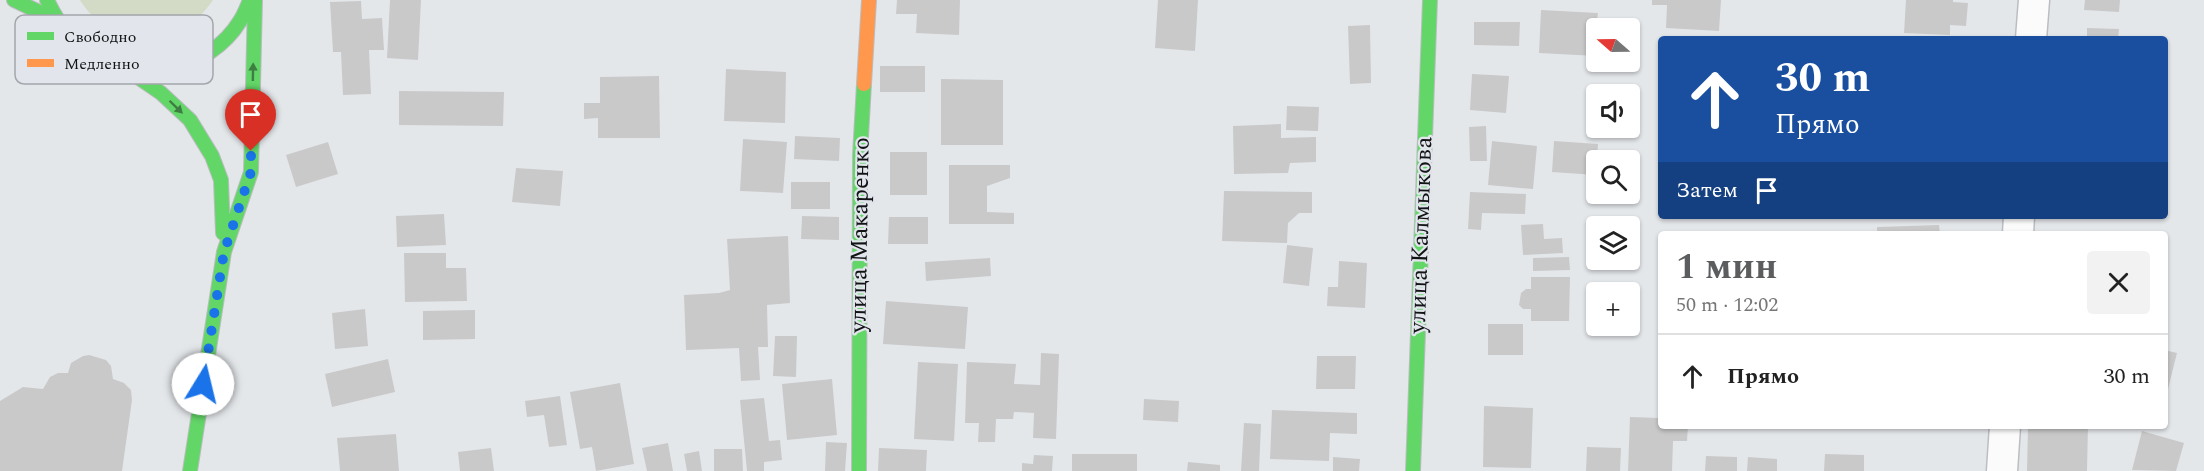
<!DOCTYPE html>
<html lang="ru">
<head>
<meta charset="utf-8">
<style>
  :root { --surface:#fff; --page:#f2f2f2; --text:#222; --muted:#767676; --line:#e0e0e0; --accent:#5b5d5f }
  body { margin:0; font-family:Spectral,serif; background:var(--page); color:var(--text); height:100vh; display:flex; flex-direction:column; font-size:22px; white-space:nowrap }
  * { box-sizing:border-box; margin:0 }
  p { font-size:20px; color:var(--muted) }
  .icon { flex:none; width:33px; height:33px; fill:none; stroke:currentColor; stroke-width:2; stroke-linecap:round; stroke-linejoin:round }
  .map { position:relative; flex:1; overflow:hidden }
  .drawer { position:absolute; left:1658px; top:231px; width:510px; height:198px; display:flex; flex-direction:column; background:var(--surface); border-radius:6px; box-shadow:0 2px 4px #0004 }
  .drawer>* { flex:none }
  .banner { position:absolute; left:1658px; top:36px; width:510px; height:183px; border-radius:6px; box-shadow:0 2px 4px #0004; background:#1a4fa0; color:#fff; overflow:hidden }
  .needle { width:39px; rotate:290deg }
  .buttons { position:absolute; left:1586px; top:18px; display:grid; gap:12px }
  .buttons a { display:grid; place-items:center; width:54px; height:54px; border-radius:6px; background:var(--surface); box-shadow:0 2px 4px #0004; font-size:30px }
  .pin { position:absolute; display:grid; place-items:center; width:51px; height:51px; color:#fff; margin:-62px -26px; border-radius:50% 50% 50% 0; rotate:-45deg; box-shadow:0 0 6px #0007 }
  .pin .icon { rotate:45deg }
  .me { position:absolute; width:66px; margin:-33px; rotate:9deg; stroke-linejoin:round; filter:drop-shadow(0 0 4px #0008) }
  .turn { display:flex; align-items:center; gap:21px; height:126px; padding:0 18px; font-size:27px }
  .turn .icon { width:78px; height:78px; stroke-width:2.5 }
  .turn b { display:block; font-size:42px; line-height:51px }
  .then { display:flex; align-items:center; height:57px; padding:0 18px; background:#0003; gap:12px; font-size:22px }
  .round { display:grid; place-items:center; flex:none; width:63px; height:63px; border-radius:6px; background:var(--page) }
  .headline { display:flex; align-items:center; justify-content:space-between; height:102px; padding:0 18px }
  h1 { font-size:36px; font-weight:700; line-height:45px; color:var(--accent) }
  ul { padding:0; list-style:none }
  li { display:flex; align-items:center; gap:18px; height:84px; padding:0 18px; border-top:2px solid var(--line) }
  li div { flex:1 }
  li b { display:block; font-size:22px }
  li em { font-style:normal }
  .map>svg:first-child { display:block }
  .green { fill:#d3dac6 }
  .building { fill:#c9c9ca }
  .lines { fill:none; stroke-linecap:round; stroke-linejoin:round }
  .street-casing { stroke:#bbbdc0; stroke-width:33 }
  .fast-casing { stroke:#bbbdc0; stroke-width:16 }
  .slow-casing { stroke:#bbbdc0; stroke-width:16 }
  .street { stroke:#fbfbfc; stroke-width:30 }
  .fast { stroke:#63d668; stroke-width:14 }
  .slow { stroke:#ff974d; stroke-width:14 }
  .oneway { fill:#3e7e42 }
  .route { stroke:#1a73e8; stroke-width:10; stroke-dasharray:0 18 }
  .labels { text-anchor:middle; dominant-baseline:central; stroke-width:4.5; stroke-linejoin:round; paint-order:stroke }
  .street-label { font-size:24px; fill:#111314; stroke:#e2e6ec }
  .key { fill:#e2e6ec; stroke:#a3a7ab; stroke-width:1.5 }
  .key-label { font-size:16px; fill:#111314 }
</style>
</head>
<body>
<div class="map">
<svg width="2204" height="471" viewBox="0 0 2204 471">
  <rect width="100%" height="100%" fill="#e4e7ea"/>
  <!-- green -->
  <path class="green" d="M80,0H213C177,53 115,54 80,0Z"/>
  <!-- building -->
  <path class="building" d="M390,0H421L418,60L387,58Z
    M897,0H960L959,35L916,33L917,14H896Z
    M1158,0H1198L1195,51L1155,48Z
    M1652,0H1721L1719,31L1666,28L1667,5H1652Z
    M1906,0H1953V2L1968,3L1966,26L1950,25V35L1904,33Z
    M2085,0H2120L2119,12L2084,10Z
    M361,1L362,19L382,18L384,50H369L371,94L343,95L341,52H333L330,2Z
    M1541,10L1598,13L1596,28V56L1539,53Z
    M1474,22H1520L1519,46L1474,45Z
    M1370,25L1371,83L1350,84L1348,26Z
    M2087,28L2119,29L2118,39H2087Z
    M880,66H925V92H880Z
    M726,69L786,72L785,123L724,121Z
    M1472,74L1509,76L1506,113L1470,110Z
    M659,76L660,138H598V118L584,119V103H600V77Z
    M941,79L1003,80V145H941Z
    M399,91L504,92L503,126L399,125Z
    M1287,106L1319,107L1318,131L1286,130Z
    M1281,124V138L1316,137V162L1290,163L1288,173L1234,174L1233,126Z
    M1486,126L1487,161H1470L1469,127Z
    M795,136L840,138L839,161L794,159Z
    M743,139L787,142L783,193L740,191Z
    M1492,141L1537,146L1533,189L1488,185Z
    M1554,141L1598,144L1596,175L1552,172Z
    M328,142L338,174L296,187L286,155Z
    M890,152H927V195H890Z
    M949,165H1010V178L987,186V212L1014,213V224H949Z
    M516,168L563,171L560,206L512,202Z
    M791,182H830V209H791Z
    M1224,191L1312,192V213H1299L1288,223L1287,243L1222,241Z
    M1470,192L1526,194L1525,214L1482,213L1481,230L1468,229Z
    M444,214L446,245L397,247L396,216Z
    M802,216L839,217V240L801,239Z
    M889,217H928V244H888Z
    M1543,224L1544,239L1562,238L1563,253L1523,255L1521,225Z
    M1939,225L1940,234H1877V227Z
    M788,236L790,303L767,305L768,347H758L760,380L741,381L739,348L686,350L684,295L719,293L730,290L727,239Z
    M1287,245L1313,248L1309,286L1283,283Z
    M404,253H446V268H466L467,301L405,302Z
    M1569,257L1570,270L1533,271V258Z
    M990,258L991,276L926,281L925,262Z
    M1339,261L1367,263L1365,308L1327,306L1328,287H1338Z
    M1531,277H1570L1569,321H1531V309H1523L1519,305L1521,293L1526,289H1531Z
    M886,301L968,307L965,349L883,344Z
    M365,309L368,346L335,349L332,313Z
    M475,310V339L423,340V311Z
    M1488,324H1523V355H1488Z
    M775,336H797L796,377L773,376Z
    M2164,350L2177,353L2165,401L2164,400Z
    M1041,353L1059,354L1056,439L1033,438L1034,413L1014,412L1013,419H996L995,442H978L979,423H965L967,362L1016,364L1014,384L1040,385Z
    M89,355L106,360L111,366L113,379L124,383L131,390L132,400L122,471H0V401L23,387L43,389L50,377L58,373H68L71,363L83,356Z
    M1317,356H1356L1355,389H1316Z
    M388,359L395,392L332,407L325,374Z
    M918,362L958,364L954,441L914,439Z
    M832,379L837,435L787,440L782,384Z
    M620,383L634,464L596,471L592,447L580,449L570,392Z
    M560,396L567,445L549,447L544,415L527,417L525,401Z
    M764,398L769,441L780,440L782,460L764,462V471H747L740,400Z
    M1144,399L1179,401L1178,422L1143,420Z
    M1484,406L1533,408L1531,468L1483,467Z
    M1272,410L1357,413V434L1330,433L1329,461L1270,459Z
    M1630,417L1660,418V426H1688L1687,441H1673L1672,471H1628Z
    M1244,423L1261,424L1259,471H1241Z
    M2028,426H2088L2087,471H2027Z
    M2142,431L2184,443L2176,471L2132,470Z
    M396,434L399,471H340L337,438Z
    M826,442L847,443L845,471H825Z
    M668,443L673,471H647L642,448Z
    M1587,447L1621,448L1620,471H1586Z
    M491,448L494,471H460L458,452Z
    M879,448L927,450L926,471H878Z
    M714,449H742L743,471H714Z
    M699,451L702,471H687L684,454Z
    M1072,454H1137V471H1072Z
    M1825,454L1864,455V471H1824Z
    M1034,455L1053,456L1052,471H1022V463L1033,464Z
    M1706,456L1737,457V471H1705Z
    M1333,457L1360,459L1359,471H1333Z
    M1748,457L1777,459V471H1747Z
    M1188,462L1220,465V471H1187Z"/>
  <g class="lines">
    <defs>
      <path id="street" d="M2031,39L2034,0
        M2018,234L2019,216
        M2002,471L2005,426"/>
      <path id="fast" d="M14,0L56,20
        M47,0C57,21 70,41 89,54C137,88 210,70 240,21C244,15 247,7 250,0
        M129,71L161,93L190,120L212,156L221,180L223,233
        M190,471L224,252L251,172L255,0
        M859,471L860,155L864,84
        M1413,471L1430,0"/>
      <path id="slow" d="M864,84L869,0"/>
    </defs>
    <!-- street casing -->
    <use href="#street" class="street-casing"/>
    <!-- fast casing -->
    <use href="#fast" class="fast-casing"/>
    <!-- slow casing -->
    <use href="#slow" class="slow-casing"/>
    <!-- street -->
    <use href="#street" class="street"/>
    <!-- fast -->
    <use href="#fast" class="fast"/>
    <!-- slow -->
    <use href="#slow" class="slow"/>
  </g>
  <!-- one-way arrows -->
  <defs><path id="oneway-solid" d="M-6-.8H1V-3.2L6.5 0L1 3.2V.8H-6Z" transform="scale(1.5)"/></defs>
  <g class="oneway">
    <use href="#oneway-solid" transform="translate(253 72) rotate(-89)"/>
    <use href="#oneway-solid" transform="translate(176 107) rotate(44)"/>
  </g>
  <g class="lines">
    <!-- route -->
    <path class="route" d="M203,384L224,252L251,172V151"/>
  </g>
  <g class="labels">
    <!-- street labels -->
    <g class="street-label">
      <text transform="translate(860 235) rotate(-89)">улица Макаренко</text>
      <text transform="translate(1421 235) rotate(-88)">улица Калмыкова</text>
    </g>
  </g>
  <!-- legend -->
  <rect x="15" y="15" width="198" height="69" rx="9" class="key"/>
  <rect x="27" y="32" width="27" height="8" fill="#63d668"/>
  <rect x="27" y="59" width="27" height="8" fill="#ff974d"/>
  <g class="key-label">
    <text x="64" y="42">Свободно</text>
    <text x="64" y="69">Медленно</text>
  </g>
</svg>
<div class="buttons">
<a><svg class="needle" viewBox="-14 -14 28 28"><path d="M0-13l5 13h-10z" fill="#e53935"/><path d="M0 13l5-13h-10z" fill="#767676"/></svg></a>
<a><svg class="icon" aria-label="sound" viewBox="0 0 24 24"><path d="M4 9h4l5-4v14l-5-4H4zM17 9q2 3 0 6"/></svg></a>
<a><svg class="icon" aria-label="search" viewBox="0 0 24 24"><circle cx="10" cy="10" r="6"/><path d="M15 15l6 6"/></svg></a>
<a><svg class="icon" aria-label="layers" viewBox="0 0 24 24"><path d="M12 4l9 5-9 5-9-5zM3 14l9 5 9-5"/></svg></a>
<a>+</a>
</div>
<div class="pin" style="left:251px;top:151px;background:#d93025"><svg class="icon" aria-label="arrive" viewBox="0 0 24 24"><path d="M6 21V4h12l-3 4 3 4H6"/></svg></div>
<svg class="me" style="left:203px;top:384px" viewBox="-20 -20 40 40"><circle r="19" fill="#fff"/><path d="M0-13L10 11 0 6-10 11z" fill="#1a73e8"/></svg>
<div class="banner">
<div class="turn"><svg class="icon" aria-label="ahead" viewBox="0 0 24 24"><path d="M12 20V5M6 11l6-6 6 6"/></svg><div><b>30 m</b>Прямо</div></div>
<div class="then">Затем<svg class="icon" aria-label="arrive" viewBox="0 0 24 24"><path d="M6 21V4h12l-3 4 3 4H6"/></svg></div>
</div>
<section class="drawer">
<div class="headline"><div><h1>1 мин</h1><p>50 m · 12:02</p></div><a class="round"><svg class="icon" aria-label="close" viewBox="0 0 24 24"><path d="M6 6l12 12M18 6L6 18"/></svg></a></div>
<ul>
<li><svg class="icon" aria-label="ahead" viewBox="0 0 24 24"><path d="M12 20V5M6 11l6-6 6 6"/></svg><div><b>Прямо</b></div><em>30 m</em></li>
</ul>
</section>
</div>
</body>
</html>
